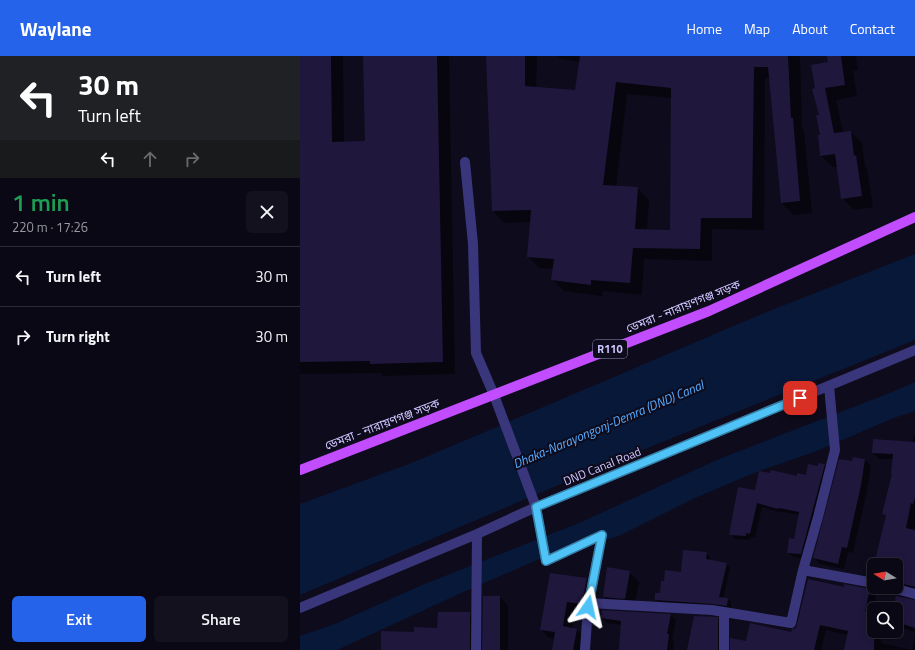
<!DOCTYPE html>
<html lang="en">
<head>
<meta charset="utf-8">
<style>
  :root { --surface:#0a0815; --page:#13111e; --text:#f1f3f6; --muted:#999aa0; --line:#2a2934; --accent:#2563eb }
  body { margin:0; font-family:"Titillium Web","Noto Sans Bengali",sans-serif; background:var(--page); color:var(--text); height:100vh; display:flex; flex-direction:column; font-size:15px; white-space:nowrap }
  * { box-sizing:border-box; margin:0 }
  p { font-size:13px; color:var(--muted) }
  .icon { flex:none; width:22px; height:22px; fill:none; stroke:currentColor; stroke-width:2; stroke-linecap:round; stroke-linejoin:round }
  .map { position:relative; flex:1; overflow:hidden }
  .side { display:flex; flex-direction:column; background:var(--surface); width:300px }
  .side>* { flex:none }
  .hud { background:#202124; color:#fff; overflow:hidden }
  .needle { width:26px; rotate:281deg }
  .buttons { position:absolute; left:567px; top:502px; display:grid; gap:8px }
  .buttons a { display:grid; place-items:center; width:36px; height:36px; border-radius:6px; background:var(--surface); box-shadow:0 2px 10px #0003,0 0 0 1px var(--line); font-size:20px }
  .pin { position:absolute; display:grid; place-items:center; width:34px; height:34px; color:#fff; margin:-17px; border-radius:8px; box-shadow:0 2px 6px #0006 }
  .me { position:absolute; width:44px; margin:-22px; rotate:11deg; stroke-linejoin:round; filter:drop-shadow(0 0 3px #0008) }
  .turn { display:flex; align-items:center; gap:14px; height:84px; padding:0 12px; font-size:18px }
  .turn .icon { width:52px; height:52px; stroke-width:2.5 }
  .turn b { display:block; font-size:28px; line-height:34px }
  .lanes { display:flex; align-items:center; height:38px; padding:0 12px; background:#0003; justify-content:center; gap:20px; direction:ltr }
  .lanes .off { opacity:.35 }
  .round { display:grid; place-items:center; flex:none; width:42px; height:42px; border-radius:6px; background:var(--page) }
  .head { display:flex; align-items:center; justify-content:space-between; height:68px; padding:0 12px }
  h1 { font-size:24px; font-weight:600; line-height:30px; color:#1e9e55 }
  .action { display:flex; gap:8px; margin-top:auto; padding:8px 12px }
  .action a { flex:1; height:46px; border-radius:6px; background:var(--accent); color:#fff; font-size:16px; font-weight:600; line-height:46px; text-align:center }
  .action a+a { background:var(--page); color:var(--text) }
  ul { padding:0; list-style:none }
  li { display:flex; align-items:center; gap:12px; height:60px; padding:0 12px; border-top:1px solid var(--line) }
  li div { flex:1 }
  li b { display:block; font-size:15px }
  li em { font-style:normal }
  header { display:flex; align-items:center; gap:24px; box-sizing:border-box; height:56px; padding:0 20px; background:var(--accent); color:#fff }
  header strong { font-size:19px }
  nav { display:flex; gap:22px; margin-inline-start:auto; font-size:14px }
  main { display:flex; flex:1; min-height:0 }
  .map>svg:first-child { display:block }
  .water { fill:#081838 }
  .shadow { fill:#0007; fill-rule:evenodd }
  .building { fill:#20173d; fill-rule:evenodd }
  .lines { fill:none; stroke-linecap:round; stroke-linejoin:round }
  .minor { stroke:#3a367b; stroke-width:10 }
  .major { stroke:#c14dff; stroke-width:10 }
  .route-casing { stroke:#337fa1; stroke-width:10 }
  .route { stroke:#4fc3f7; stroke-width:7 }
  .labels { text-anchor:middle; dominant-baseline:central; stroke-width:4; stroke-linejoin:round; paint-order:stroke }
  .shield { fill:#0e0b1c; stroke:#948ebb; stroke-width:1 }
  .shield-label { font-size:11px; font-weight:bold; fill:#cec6ff }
  .street-label { font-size:12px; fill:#cec6ff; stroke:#0e0b1c }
  .water-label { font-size:13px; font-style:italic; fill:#54acff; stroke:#0e0b1c }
</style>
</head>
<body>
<header>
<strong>Waylane</strong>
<nav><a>Home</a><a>Map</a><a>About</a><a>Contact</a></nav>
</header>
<main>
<section class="side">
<div class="hud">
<div class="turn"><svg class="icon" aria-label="left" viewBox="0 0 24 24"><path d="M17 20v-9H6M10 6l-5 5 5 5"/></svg><div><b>30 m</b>Turn left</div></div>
<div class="lanes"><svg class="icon" aria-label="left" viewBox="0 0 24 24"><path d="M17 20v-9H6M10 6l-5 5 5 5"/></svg><svg class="icon off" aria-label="ahead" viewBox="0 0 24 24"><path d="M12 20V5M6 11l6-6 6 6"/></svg><svg class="icon off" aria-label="right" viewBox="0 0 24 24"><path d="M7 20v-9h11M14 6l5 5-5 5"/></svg></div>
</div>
<div class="head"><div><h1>1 min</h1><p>220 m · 17:26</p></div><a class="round"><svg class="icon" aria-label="close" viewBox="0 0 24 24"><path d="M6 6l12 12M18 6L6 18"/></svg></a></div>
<ul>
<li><svg class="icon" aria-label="left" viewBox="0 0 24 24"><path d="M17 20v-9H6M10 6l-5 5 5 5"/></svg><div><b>Turn left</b></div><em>30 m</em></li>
<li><svg class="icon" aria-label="right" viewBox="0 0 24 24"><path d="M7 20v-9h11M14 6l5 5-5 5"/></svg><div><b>Turn right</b></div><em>30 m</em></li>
</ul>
<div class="action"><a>Exit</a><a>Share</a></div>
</section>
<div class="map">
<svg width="615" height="594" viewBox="0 0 615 594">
  <rect width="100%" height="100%" fill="#0e0b1c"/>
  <!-- water -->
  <path class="water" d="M615,198V284L308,408L0,539V448L114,406L464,257Z
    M615,326V355L594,362L514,396L459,415L395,442L321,479L293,488L260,494L159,538L37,594H0V580L37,567L122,529L279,467L419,403L587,338Z"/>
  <!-- shadow -->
  <path class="shadow" d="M0,0H43L44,86H66L64,0H149L155,318L83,320L81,317L0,318Z
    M187,0H237L235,77L276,35L280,6L261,3L258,0H500L502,73L504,75L512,157L493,159L482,147L470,22H465L464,174L412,173V205L344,203L342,239L303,235L302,240L264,235L252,223L254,213L239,212L228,200L231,166L204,167L193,155ZM327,38L372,42L371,175L347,174L349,144L337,132L316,131Z
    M528,0H556L558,14L553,15L557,40L536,44L543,77L551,76L562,87L565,110L567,112L573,151L554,154L542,142L538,111H533L521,100L520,60L516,33L529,7Z
    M614,379H615V535L609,534L602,527L596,525V509H575L586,460L583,457L593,419L594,403H579L573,397L612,386Z
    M565,404L571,410L567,435L553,497L548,496L544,513L520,508L514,502L553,406Z
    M524,409L529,414L505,503L493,501L488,496L495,484L500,459L483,456V457L462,451L455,482L451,481L450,484L435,483L430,478L456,436L498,422L507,420L519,411Z
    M406,497L410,501L409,504L427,508L430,512L423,543H428L431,547V553L360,547L356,544L361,538L365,526L382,517Z
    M329,516L339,526L334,552L314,550L304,541Z
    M286,523L295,532L290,556L275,554L272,573L277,574L285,582L283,594H253L255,583L249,582L241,574Z
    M544,533L570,534L576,540L572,557L574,558V575H583L581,587L612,594L615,577V594H545L548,579L526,574L521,594H431L447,586L492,577Z
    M200,541L208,550V594H184Z
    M615,545V576L597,570L596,553H594Z
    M303,555L371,559L376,564L372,583L374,584L373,594H320L322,569L307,567L302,562Z
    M169,557L178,566V594H82L115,577L138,573Z
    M417,562L422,567V594H388Z"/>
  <!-- building -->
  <path class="building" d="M0,0H31L32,86L65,85L63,0H137L143,306L70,308V305L0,306Z
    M186,0H225V30L275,34L280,0H488L491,62H493L500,145L481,147L468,11H454L452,162H401L400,193L333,192L330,227L291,224V229L251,224L254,203L227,201L231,154L192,155ZM316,26L371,32L370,174L335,173L338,131L303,129Z
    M527,0H541L545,29L525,32L534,77L551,75L554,100L556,99L562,140L541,143L535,98L520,100L518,79H520L516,59H519L512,33L515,32L511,9L528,6Z
    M573,383L615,386V441L613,448L611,447L606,472L615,474V531L596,526V509H574L586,459L582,458L592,418H591L593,398L572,397Z
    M553,401L565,403L561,429L547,492L542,491L538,508L513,502L539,403L552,405Z
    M518,407L525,408L501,498L487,497L489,482L494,483L499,456L479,452L478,453L457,447L450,478L446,477V480L429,479L438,431L455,434L459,415L470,417L471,414L497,420V417L506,419L508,408L518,410Z
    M383,494L407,496L406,503L427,507L419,541L428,542L427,550L412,548L355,544V537H360L361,525H364L365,514L381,516Z
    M307,511L330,515L325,543L303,541Z
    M250,517L287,522L282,548L267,546L263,570L277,573L273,594H252L255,576L240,574Z
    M508,523L544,531V528L570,533L565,555L574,557V594H544L548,575L520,569L514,594H430V582L446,585L450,567L491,576L492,573L496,572L497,568Z
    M183,540H200V594H182Z
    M596,540L615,544V572L596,566V553H593Z
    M302,554L371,558L367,578H369L367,594H319L321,565L301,562Z
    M138,556H170V594H81V575L114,576V571L137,572Z
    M394,560L418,561V594H387Z"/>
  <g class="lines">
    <!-- minor -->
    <path class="minor" d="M165,106L173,188L176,297L194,339L236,451L246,505L302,479L288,551L285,594
      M503,514L574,527
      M589,531L615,538
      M289,547L412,554L491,567L503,514L518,461L535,394L529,330
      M0,552L177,478L236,451L615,294
      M176,594L177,478
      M424,594V557"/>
    <!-- major -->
    <path class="major" d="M0,414L409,255L615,161"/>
  </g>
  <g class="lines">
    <defs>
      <path id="route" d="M288,551L302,479L246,505L236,451L500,342"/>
    </defs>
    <!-- route casing -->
    <use href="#route" class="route-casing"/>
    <!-- route -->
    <use href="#route" class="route"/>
  </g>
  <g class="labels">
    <!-- shield labels -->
    <rect class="shield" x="293" y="284" width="34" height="18" rx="3"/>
    <g class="shield-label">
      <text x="310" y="293">R110</text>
    </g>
    <!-- street labels -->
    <g class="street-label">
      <text transform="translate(383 250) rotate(-22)">ডেমরা - নারায়ণগঞ্জ সড়ক</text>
      <text transform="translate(82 368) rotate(-21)">ডেমরা - নারায়ণগঞ্জ সড়ক</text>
      <text transform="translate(302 410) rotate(-22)">DND Canal Road</text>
    </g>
    <!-- water labels -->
    <g class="water-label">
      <text transform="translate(308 368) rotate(-23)">Dhaka-Narayongonj-Demra (DND) Canal</text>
    </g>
  </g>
</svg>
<div class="buttons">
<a><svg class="needle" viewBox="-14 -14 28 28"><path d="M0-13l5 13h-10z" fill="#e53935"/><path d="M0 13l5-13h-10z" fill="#999aa0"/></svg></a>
<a><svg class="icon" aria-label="search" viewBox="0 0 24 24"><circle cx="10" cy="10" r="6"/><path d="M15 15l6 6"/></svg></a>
</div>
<div class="pin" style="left:500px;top:342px;background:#d93025"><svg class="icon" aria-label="arrive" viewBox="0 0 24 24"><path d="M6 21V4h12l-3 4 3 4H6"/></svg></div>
<svg class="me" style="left:288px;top:551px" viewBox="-20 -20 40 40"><path d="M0-17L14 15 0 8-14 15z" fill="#4fc3f7" stroke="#fff" stroke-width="4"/></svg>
</div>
</main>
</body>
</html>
